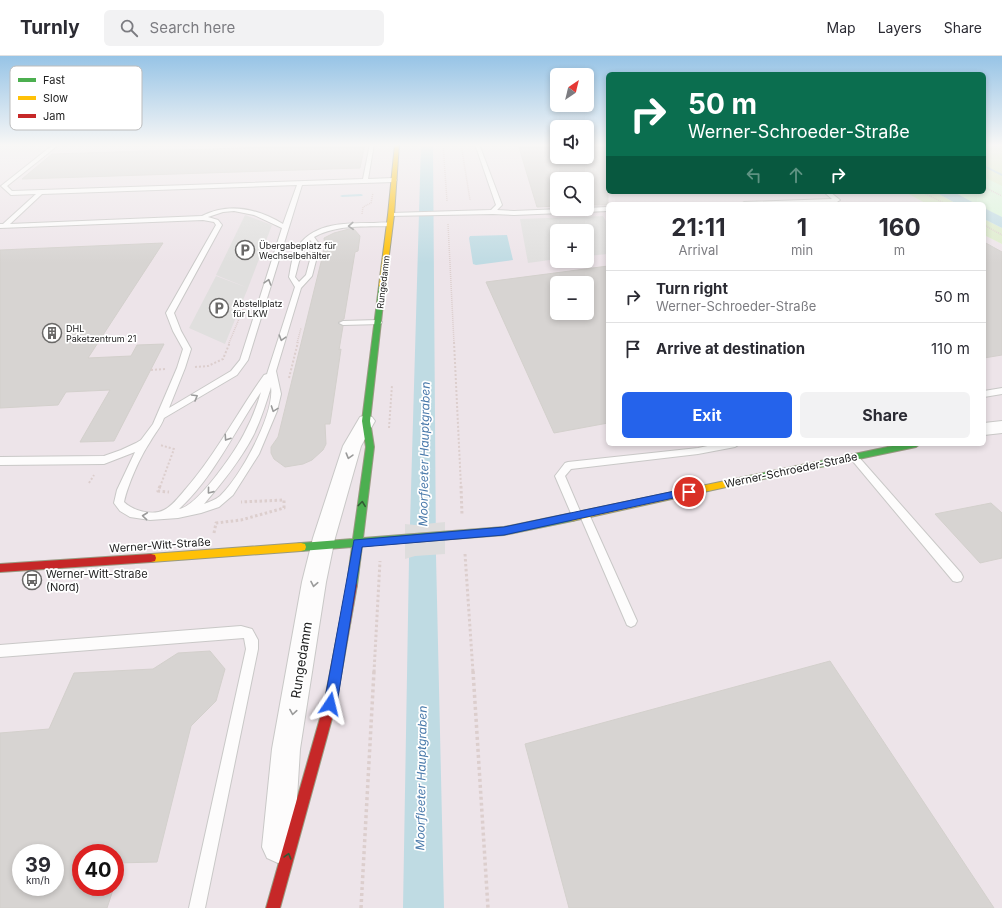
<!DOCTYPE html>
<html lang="en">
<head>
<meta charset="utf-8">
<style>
  :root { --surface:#fff; --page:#f2f2f3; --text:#2b2b33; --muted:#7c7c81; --line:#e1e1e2; --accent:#2563eb }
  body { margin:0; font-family:Inter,sans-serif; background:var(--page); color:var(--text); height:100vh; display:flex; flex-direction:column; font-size:15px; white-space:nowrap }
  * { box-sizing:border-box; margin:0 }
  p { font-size:13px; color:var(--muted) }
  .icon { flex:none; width:22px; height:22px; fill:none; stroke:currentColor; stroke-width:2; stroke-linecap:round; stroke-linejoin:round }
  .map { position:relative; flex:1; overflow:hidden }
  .sheet { position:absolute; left:606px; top:146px; width:380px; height:244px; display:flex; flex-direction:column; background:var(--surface); border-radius:6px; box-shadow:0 2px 6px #0003 }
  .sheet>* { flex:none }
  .guide { position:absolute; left:606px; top:16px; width:380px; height:122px; border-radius:6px; box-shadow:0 2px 6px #0003; background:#0b6e4f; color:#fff; overflow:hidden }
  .needle { width:26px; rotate:35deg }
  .tools { position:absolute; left:550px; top:12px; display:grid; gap:8px }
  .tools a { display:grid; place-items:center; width:44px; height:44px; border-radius:6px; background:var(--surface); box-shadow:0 2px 6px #0003; font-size:20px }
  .speed { position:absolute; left:12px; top:788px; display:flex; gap:8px; font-size:20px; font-weight:700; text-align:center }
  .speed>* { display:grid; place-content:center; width:52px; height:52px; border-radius:50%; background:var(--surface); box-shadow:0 2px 6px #0003; line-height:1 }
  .speed small { font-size:10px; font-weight:400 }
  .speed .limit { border:6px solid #d22; background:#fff; color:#111 }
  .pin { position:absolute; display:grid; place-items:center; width:34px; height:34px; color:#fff; margin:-17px; border:2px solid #fff; border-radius:50%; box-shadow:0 1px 4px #0007 }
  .me { position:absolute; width:44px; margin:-22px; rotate:10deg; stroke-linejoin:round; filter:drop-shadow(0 0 3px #0008) }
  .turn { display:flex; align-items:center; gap:14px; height:84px; padding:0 16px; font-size:18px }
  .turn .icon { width:52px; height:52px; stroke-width:2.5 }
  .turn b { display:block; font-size:28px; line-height:34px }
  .lanes { display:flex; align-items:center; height:38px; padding:0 16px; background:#0003; justify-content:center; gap:20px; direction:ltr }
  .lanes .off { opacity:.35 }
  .eta { display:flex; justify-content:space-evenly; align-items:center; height:68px; text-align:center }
  .eta b { font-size:24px; font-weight:700; line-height:28px }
  .action { display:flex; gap:8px; margin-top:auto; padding:8px 16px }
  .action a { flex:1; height:46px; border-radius:6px; background:var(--accent); color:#fff; font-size:16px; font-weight:700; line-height:46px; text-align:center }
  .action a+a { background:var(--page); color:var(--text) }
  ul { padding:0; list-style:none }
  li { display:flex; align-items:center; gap:12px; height:52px; padding:0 16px; border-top:1px solid var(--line) }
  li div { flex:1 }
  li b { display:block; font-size:15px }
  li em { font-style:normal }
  header { display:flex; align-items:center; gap:24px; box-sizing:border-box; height:56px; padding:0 20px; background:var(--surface); border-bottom:1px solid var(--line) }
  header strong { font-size:19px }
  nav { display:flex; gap:22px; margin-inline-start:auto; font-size:14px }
  .search { width:280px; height:36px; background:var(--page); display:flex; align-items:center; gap:10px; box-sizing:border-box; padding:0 14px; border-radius:6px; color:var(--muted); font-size:15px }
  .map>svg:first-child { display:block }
  .industrial { fill:#ede4e9; fill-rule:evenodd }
  .grass { fill:#ddeccb }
  .park { fill:#daf5da }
  .parking { fill:#e0dfde }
  .water { fill:#bfdbe3 }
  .pier { fill:#dedddd }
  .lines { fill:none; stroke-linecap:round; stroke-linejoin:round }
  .stream { fill:#bfdbe3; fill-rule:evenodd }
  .building { fill:#d7d4d2; stroke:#d3d0cc; fill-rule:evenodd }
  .lane-casing { stroke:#c9c8c7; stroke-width:2 }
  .street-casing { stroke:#c9c8c7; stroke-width:2 }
  .fast-casing { stroke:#999a82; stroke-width:2 }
  .slow-casing { stroke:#999a82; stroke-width:2 }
  .jam-casing { stroke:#999a82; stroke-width:2 }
  .path-far3 { stroke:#dccecd; stroke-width:1.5; stroke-dasharray:1 1; stroke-linecap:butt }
  .path-far2 { stroke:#dccecd; stroke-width:2; stroke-dasharray:2 2; stroke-linecap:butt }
  .path-far1 { stroke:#dccecd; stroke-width:3; stroke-dasharray:2.5 2.5; stroke-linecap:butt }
  .path { stroke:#dccecd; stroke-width:3.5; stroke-dasharray:3 3; stroke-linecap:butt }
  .lane { fill:#fdfcfc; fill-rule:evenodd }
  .street { fill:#fdfcfc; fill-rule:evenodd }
  .fast { fill:#4caf50; fill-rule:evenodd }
  .slow { fill:#ffc107; fill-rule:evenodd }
  .jam { fill:#c62828; fill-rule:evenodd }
  .oneway { stroke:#9a9a9a }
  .oneway2 { stroke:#335a34 }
  .route { fill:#2563eb; stroke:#184099 }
  .labels { text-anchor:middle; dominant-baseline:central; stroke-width:3.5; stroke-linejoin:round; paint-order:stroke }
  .far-poi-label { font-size:9px; fill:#222; stroke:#fff; text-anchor:start }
  .far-street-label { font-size:9px; fill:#222; stroke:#fff }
  .street-label { font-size:11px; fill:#222; stroke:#fff }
  .poi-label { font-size:11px; fill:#222; stroke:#fff; text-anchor:start }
  .water-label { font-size:12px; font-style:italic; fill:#4a7aab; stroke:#fff }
  .near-street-label { font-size:13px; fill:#222; stroke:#fff }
  .key { fill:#fff; stroke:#bdbdbd; stroke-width:1 }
  .key-label { font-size:11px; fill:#222 }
</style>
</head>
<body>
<header>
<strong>Turnly</strong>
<div class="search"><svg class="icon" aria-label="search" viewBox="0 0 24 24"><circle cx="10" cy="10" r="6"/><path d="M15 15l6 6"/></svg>Search here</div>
<nav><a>Map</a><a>Layers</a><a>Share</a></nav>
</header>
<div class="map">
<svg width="1002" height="852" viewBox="0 0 1002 852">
  <rect width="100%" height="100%" fill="#f0eeeb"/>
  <!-- industrial -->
  <path class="industrial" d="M0,88H557V101H587V88H608V136H905L927,148H608V388H984V179L1002,188V852H0ZM557,123H587V153H557ZM557,175H587V205H557ZM557,227H587V257H557ZM21,797H55V831H21ZM81,797H115V831H81Z"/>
  <!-- grass -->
  <path class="grass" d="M984,88H1002V161L984,152V148H976L984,136Z
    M905,136H935L957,148H927Z
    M984,163L1002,172V188L984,179Z"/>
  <!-- park -->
  <path class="park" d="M984,121L1002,130V161L984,152V148H976L954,136H984Z"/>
  <!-- parking -->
  <path class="parking" d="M245,159L272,169L248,232L216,219Z
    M603,160L608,169V198L587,200V175H557V203L528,207L520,163Z
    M216,220L248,232L225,288L189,272Z"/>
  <!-- water -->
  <path class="water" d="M421,88H433L436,500L444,852H403L409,503Z
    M935,136H954L976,148H957Z
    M984,152L1002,161V172L984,163Z
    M507,179L513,204L476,209L473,208L469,182L470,180Z"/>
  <!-- pier -->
  <path class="pier" d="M445,466V498L415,500L405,503V468L415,469Z"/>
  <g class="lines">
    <!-- stream -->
    <path class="stream" d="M984,109L1002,118V120L984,111Z
      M361,138L363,139L362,140L342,141L340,140L342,139Z"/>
  </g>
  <!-- building -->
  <path class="building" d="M365,88L360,112L22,123L52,98Z
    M518,88H557V101H587V88H608V149H587V123H557V150L537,151Z
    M353,172L360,180L358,195L355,196L344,263L338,266L343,270L339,294L341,293L330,368H325L326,388L323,394L312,404L303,408L285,411L274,403L271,397V391L278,381L325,190L324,182L334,177Z
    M984,186L1002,196V299L984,302Z
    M163,187L88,302L131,300L137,289L164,288L114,385L80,386L110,334L66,336L58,349L0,352V194Z
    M608,210V367L554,377L486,226ZM557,227H587V257H557Z
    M991,447L1002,457V502L980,507L935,458Z
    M210,595L225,613L216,645L191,670L157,806L115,807V797H81V831H114L107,852H0V677L49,673L74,617L153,613L178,597ZM21,797H55V831H21Z
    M830,605L994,852H569L525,688Z"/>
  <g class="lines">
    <defs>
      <path id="lane" d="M54,88H61L57,90L7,130L12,135L363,123L370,88H374L368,123L394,122L397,124L394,126L302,129L248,304L237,319L164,362C161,371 155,377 150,386C140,401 128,428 124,446C133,455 153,460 164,454C171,451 179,441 184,435C215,400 237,357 264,319L267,318L295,231L289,221C291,211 292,197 299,189C315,167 346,167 370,167C378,167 385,166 392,167V169L390,170C364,171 338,168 314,181L320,189L312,220L301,232L276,315L281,338L277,355L259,398L233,439L219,451L201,457L178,462L150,464L130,461L120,455L114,447L117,434L135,396L104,408L0,409V401L104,400L121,394L136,387L141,384L153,368L177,312L183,293L173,275L166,257L216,169L214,166L203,164L0,172V168H3L36,138L11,139L1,130ZM297,129L283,168C258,153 229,146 202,160L10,168L42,138ZM234,155L254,159L282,172L240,304L231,315L169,352L185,312L191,293L181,275L174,257L222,169L218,164L208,161L223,156ZM310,184L314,189L306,219L299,226L295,221C299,207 300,195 310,184ZM271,331C275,358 240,421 220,440C215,444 209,446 204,448C221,428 240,405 253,380C261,364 266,347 271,331ZM261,336C257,350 251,365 244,378C235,396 197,451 179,453C214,421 234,375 261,336Z
        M475,88H479L502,149L497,154L514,155L608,151V155L514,159L493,158L389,160L388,159L391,157L491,154L496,149Z
        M824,136H830L840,144L837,146L741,148L744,146L832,143Z
        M378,264L382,266L381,268L343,269L339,267L343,265Z
        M1002,332V338L984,341V335Z
        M717,388H740L735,391L698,398L571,413L565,420L580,455H588L589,458L637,565L635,569L631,571L627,569L581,462L577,463L573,462L555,420L565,407L568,406L698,392Z
        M854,398L857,399L961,517L963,521L961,525L957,526L953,525L851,403L849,401Z
        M241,570L252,573L258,584V593L205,852H189L246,593L244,582L0,601V589Z"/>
      <path id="street" d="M366,359L372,361L375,365L361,390L335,482L326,526L300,693L294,791L289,802L278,807L267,802L262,791L272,693L302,526L313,482L343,390L360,361Z
        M1002,365V377L984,379V367Z"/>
      <path id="fast" d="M382,228L385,230L370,365L374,391L363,482L504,471L572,457L575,458L577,461L575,464L572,465L504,479L362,490L357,529L356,532L352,534L348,532L347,529L352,491L301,495L297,494L296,491L297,488L301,487L353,483L366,391L362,365L379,230Z
        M902,388H920L916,391L749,426L745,423L749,420Z"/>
      <path id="slow" d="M395,88H399L394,159L385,230L382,232L379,230L388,159Z
        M749,420L753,423L749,426L572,465L569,464L567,461L569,458L572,457Z
        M301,487L305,488L306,491L305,494L301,495L151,506L147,505L146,502L147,499L151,498Z"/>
      <path id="jam" d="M151,498L155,499L156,502L155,505L151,506L0,516V508Z
        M352,524L356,526L357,529L336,648L280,852H266L324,648L347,529L348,526Z"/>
    </defs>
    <!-- lane casing -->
    <use href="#lane" class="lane-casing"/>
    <!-- street casing -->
    <use href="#street" class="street-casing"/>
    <!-- fast casing -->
    <use href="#fast" class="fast-casing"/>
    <!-- slow casing -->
    <use href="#slow" class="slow-casing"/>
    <!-- jam casing -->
    <use href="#jam" class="jam-casing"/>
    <!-- path-far3 -->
    <path class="path-far3" d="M443,88L447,145
      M461,88L470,144
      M984,131L1002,140
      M922,136L946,148
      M362,158L363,151L371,147L373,137
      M448,168L454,287
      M984,169L1002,179
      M229,287L246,246
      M297,287L301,272"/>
    <!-- path-far2 -->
    <path class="path-far2" d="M454,286L461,431
      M195,311L208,310L223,303L230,286
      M151,314L166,313
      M289,322L298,286
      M389,372L392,329
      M89,427L94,419
      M160,431L174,393L160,389"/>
    <!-- path-far1 -->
    <path class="path-far1" d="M160,430L158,435L169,436
      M461,430L462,459
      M214,477L216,467L241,464L284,452V444L241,446
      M465,498L473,616
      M374,616L380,505"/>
    <!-- path -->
    <path class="path" d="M473,615L488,852
      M361,852L374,615"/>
    <!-- lane -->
    <use href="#lane" class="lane"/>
    <!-- street -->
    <use href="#street" class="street"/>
    <!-- fast -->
    <use href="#fast" class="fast"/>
    <!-- slow -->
    <use href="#slow" class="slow"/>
    <!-- jam -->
    <use href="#jam" class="jam"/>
  </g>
  <!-- one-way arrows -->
  <defs><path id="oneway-chevron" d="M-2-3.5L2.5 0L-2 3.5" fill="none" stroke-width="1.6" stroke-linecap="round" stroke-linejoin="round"/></defs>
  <g class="oneway">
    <use href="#oneway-chevron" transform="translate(351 170) rotate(177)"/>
    <use href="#oneway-chevron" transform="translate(268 226) rotate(-73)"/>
    <use href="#oneway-chevron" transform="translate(282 282) rotate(107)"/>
    <use href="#oneway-chevron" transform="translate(195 341) rotate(-30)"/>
    <use href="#oneway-chevron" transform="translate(274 353) rotate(110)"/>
    <use href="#oneway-chevron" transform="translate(227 382) rotate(124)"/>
    <use href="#oneway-chevron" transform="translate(349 400) rotate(106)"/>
    <use href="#oneway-chevron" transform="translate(210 435) rotate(129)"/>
    <use href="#oneway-chevron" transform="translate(145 460) rotate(-174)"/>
    <use href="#oneway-chevron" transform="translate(314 528) rotate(101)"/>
    <use href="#oneway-chevron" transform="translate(293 656) rotate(99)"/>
  </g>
  <g class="oneway2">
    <use href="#oneway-chevron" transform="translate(362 448) rotate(-83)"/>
    <use href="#oneway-chevron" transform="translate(288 800) rotate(-74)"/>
  </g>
  <!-- sky -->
  <linearGradient id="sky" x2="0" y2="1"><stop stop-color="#97c4e6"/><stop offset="0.43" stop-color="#f8f7f6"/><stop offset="1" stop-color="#f8f7f6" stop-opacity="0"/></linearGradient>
  <rect width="1002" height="207" fill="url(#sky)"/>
  <!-- route -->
  <path class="route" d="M689,432L694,436L692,438L504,479L362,491L337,648L335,653L330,654L326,653L324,648L354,484L504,471Z"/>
  <!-- icons -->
  <defs>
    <symbol id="parking-ring" viewBox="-11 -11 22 22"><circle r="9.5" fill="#fff" stroke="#6a6968" stroke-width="1.5"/><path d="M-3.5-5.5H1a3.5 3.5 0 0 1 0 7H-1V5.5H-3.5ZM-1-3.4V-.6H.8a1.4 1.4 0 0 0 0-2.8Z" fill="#6a6968"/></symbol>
    <symbol id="building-ring" viewBox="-11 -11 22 22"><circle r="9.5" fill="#fff" stroke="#6a6968" stroke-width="1.5"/><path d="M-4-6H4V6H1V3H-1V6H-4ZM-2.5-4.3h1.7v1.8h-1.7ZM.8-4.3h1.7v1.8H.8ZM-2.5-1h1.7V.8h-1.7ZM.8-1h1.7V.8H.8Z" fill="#6a6968"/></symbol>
    <symbol id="bus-ring" viewBox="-11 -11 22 22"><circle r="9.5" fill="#fff" stroke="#6a6968" stroke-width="1.5"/><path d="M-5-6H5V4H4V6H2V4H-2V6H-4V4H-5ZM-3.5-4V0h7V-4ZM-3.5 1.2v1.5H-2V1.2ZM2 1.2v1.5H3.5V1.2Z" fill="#6a6968"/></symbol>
  </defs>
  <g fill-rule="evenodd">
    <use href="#parking-ring" x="234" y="183" width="22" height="22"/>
    <use href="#parking-ring" x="208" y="241" width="22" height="22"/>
    <use href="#building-ring" x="41" y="266" width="22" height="22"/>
    <use href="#bus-ring" x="21" y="513" width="22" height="22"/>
  </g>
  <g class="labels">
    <!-- far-poi labels -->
    <g class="far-poi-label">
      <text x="259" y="189">Übergabeplatz für<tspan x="259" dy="10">Wechselbehälter</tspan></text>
      <text x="233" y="247">Abstellplatz<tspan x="233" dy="10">für LKW</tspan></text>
      <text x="66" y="272">DHL<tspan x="66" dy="10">Paketzentrum 21</tspan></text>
    </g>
    <!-- far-street labels -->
    <g class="far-street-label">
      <text transform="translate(383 226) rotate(-83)">Rungedamm</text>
    </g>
    <!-- street labels -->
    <g class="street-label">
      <text transform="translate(791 414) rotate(-12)">Werner-Schroeder-Straße</text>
      <text transform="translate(160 489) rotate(-4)">Werner-Witt-Straße</text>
    </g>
    <!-- poi labels -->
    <g class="poi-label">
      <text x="46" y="518">Werner-Witt-Straße<tspan x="46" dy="13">(Nord)</tspan></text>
    </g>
    <!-- water labels -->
    <g class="water-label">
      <text transform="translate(424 398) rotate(-89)">Moorfleeter Hauptgraben</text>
      <text transform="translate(421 722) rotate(-89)">Moorfleeter Hauptgraben</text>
    </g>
    <!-- near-street labels -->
    <g class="near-street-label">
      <text transform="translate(301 604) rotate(-81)">Rungedamm</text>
    </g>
  </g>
  <!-- legend -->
  <rect x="10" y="10" width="132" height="64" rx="6" class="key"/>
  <rect x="18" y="22" width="18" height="4" fill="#4caf50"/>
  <rect x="18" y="40" width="18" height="4" fill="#ffc107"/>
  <rect x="18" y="58" width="18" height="4" fill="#c62828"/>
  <g class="key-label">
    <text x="43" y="28">Fast</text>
    <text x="43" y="46">Slow</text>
    <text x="43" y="64">Jam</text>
  </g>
</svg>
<div class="tools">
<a><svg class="needle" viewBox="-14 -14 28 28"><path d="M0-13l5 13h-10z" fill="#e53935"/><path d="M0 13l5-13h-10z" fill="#7c7c81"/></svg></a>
<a><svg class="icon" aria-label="sound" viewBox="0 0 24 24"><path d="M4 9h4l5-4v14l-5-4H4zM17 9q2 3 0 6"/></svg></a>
<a><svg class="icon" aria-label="search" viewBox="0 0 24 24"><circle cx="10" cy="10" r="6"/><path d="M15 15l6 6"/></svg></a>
<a>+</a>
<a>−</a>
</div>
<div class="speed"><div>39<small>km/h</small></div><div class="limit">40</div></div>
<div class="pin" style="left:689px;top:436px;background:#d93025"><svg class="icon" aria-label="arrive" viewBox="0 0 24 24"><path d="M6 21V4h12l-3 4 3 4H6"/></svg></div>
<svg class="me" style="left:330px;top:648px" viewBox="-20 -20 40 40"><path d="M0-17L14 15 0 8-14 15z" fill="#2563eb" stroke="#fff" stroke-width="4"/></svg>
<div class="guide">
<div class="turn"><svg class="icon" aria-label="right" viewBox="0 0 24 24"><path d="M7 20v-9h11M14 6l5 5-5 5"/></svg><div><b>50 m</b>Werner-Schroeder-Straße</div></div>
<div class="lanes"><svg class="icon off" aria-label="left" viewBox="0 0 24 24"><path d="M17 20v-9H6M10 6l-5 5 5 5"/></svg><svg class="icon off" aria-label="ahead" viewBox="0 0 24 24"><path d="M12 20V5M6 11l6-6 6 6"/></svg><svg class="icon" aria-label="right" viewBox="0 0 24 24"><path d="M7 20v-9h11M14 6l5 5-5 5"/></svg></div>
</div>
<section class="sheet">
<div class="eta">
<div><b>21:11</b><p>Arrival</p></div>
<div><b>1</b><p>min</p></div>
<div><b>160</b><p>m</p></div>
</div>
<ul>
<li><svg class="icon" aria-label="right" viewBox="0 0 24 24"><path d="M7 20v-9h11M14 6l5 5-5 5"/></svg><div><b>Turn right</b><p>Werner-Schroeder-Straße</p></div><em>50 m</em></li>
<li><svg class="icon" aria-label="arrive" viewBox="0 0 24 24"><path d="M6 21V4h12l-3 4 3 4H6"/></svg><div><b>Arrive at destination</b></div><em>110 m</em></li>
</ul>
<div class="action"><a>Exit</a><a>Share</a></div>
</section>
</div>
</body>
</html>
